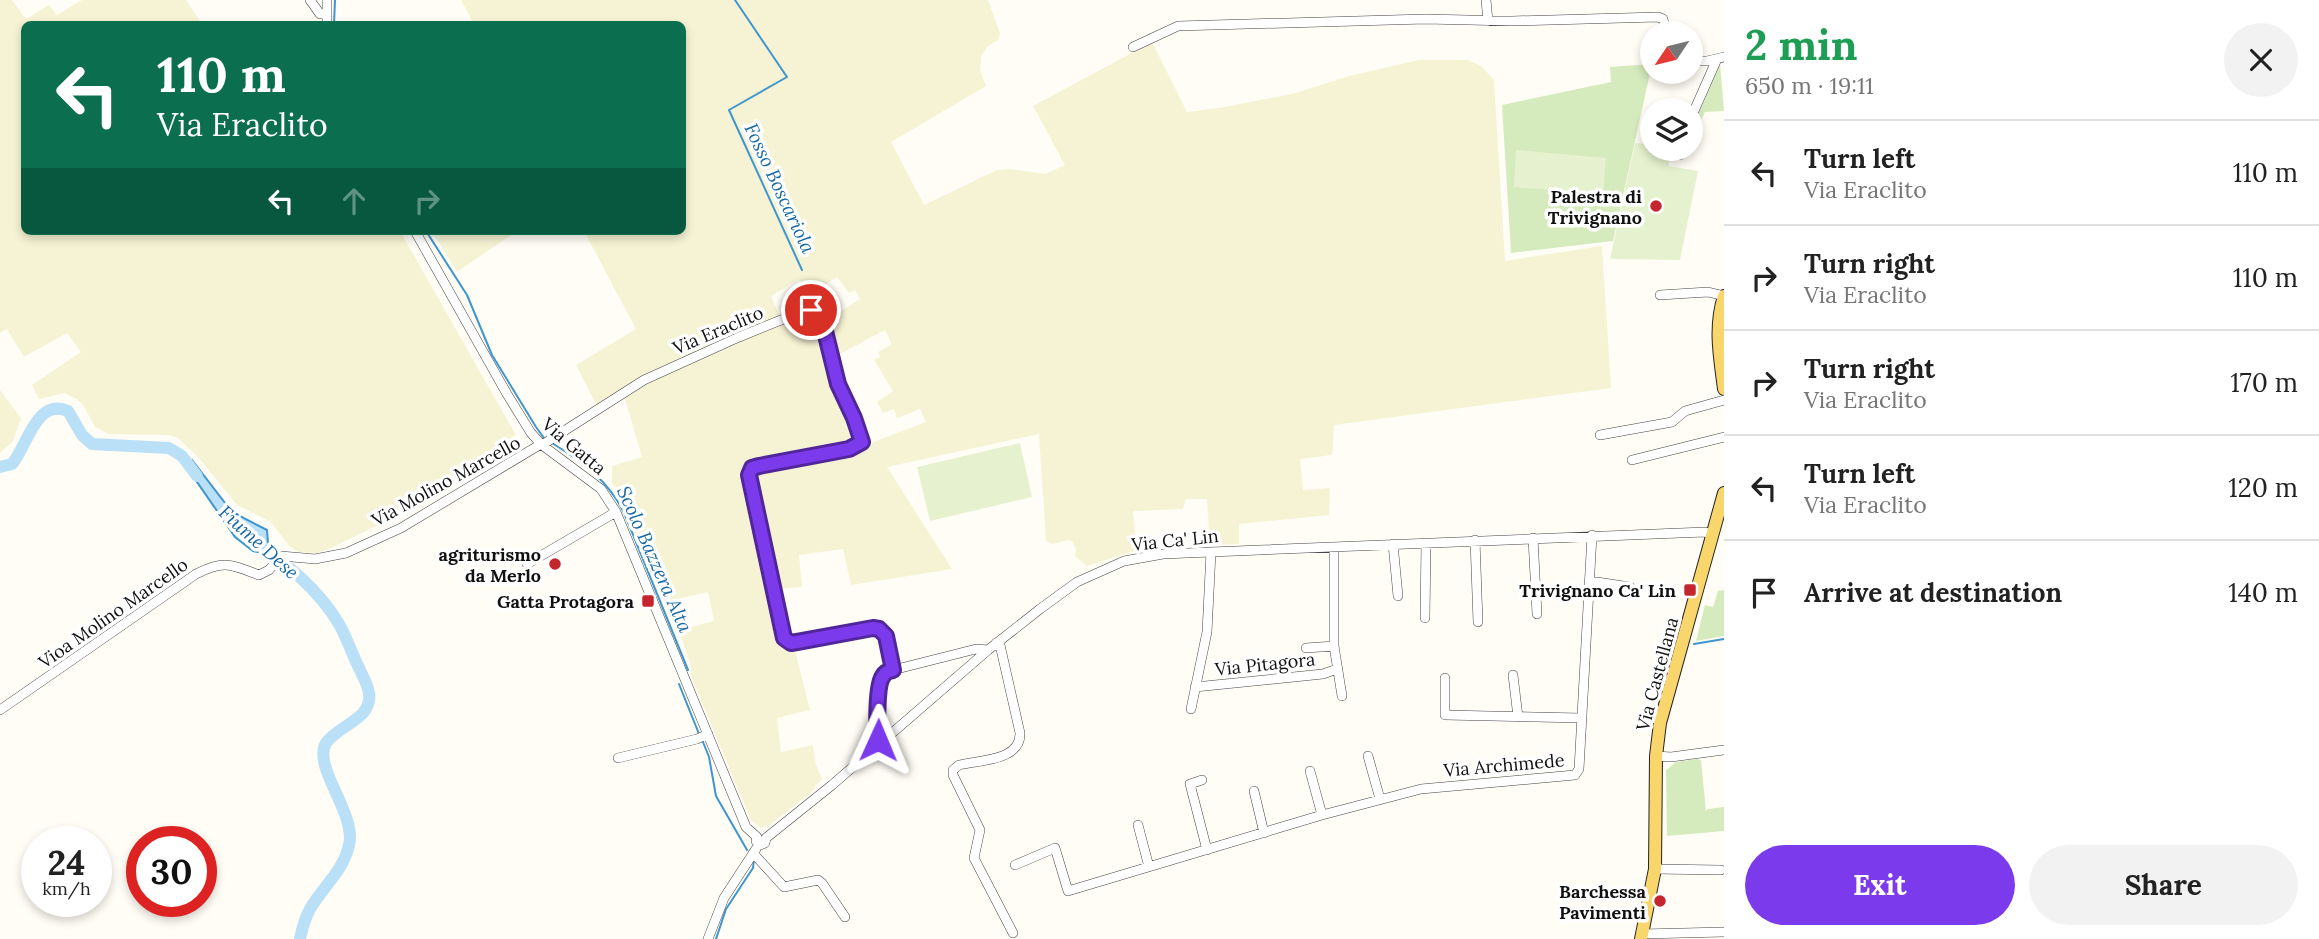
<!DOCTYPE html>
<html lang="en">
<head>
<meta charset="utf-8">
<style>
  :root { --surface:#fff; --page:#f2f2f2; --text:#222; --muted:#767676; --line:#e0e0e0; --accent:#7c3aed }
  body { margin:0; font-family:Lora,serif; background:var(--page); color:var(--text); height:100vh; display:flex; flex-direction:column; font-size:26px; white-space:nowrap }
  * { box-sizing:border-box; margin:0 }
  p { font-size:23px; color:var(--muted) }
  .icon { flex:none; width:38px; height:38px; fill:none; stroke:currentColor; stroke-width:2; stroke-linecap:round; stroke-linejoin:round }
  .map { position:relative; flex:1; overflow:hidden }
  .drawer { display:flex; flex-direction:column; background:var(--surface); width:595px }
  .drawer>* { flex:none }
  .guide { position:absolute; left:21px; top:21px; width:665px; height:214px; border-radius:10px; box-shadow:0 4px 10px #0003; background:#0b6e4f; color:#fff; overflow:hidden }
  .needle { width:46px; rotate:235deg }
  .fabs { position:absolute; left:1640px; top:21px; display:grid; gap:14px }
  .fabs a { display:grid; place-items:center; width:63px; height:63px; border-radius:50%; background:var(--surface); box-shadow:0 4px 10px #0003; font-size:35px }
  .speed { position:absolute; left:21px; top:826px; display:flex; gap:14px; font-size:35px; font-weight:700; text-align:center }
  .speed>* { display:grid; place-content:center; width:91px; height:91px; border-radius:50%; background:var(--surface); box-shadow:0 4px 10px #0003; line-height:1 }
  .speed small { font-size:18px; font-weight:400 }
  .speed .limit { border:10px solid #d22; background:#fff; color:#111 }
  .pin { position:absolute; display:grid; place-items:center; width:60px; height:60px; color:#fff; margin:-30px; border:4px solid #fff; border-radius:50%; box-shadow:0 2px 7px #0007 }
  .me { position:absolute; width:77px; margin:-38px; rotate:1deg; stroke-linejoin:round; filter:drop-shadow(0 0 5px #0008) }
  .turn { display:flex; align-items:center; gap:24px; height:147px; padding:0 21px; font-size:32px }
  .turn .icon { width:91px; height:91px; stroke-width:2.5 }
  .turn b { display:block; font-size:49px; line-height:60px }
  .lanes { display:flex; align-items:center; height:66px; padding:0 21px; background:#0003; justify-content:center; gap:35px; direction:ltr }
  .lanes .off { opacity:.35 }
  .round { display:grid; place-items:center; flex:none; width:74px; height:74px; border-radius:37px; background:var(--page) }
  .head { display:flex; align-items:center; justify-content:space-between; height:119px; padding:0 21px }
  h1 { font-size:42px; font-weight:800; line-height:52px; color:#1e9e55 }
  .primary-button { display:flex; gap:14px; margin-top:auto; padding:14px 21px }
  .primary-button a { flex:1; height:80px; border-radius:42px; background:var(--accent); color:#fff; font-size:28px; font-weight:800; line-height:80px; text-align:center }
  .primary-button a+a { background:var(--page); color:var(--text) }
  ul { padding:0; list-style:none }
  li { display:flex; align-items:center; gap:21px; height:105px; padding:0 21px; border-top:2px solid var(--line) }
  li div { flex:1 }
  li b { display:block; font-size:26px }
  li em { font-style:normal }
  main { display:flex; flex:1; min-height:0 }
  .map>svg:first-child { display:block }
  .farmland { fill:#f6f3d4 }
  .green { fill:#d5ebbd }
  .pitch { fill:#e6f2cf }
  .water { fill:#b9e0f7; stroke:#3f96cf; stroke-width:2 }
  .lines { fill:none; stroke-linecap:round; stroke-linejoin:round }
  .stream { stroke:#3f96cf; stroke-width:2 }
  .river { stroke:#b9e0f7; stroke-width:12 }
  .minor-casing { stroke:#444; stroke-width:10 }
  .major-casing { stroke:#222; stroke-width:14 }
  .minor { stroke:#fff; stroke-width:9 }
  .major { stroke:#f9d66b; stroke-width:12 }
  .route-casing { stroke:#51269a; stroke-width:18 }
  .route { stroke:#7c3aed; stroke-width:12 }
  .poi-dot { fill:#c4262e; stroke:#fff; stroke-width:2.5 }
  .labels { text-anchor:middle; dominant-baseline:central; stroke-width:7; stroke-linejoin:round; paint-order:stroke }
  .poi-label { font-size:18px; font-weight:bold; fill:#111; stroke:#fff; text-anchor:end }
  .street-label { font-size:18px; fill:#111; stroke:#fff }
  .water-label { font-size:19px; font-style:italic; fill:#1768a6; stroke:#fff }
</style>
</head>
<body>
<main>
<div class="map">
<svg width="1724" height="939" viewBox="0 0 1724 939">
  <rect width="100%" height="100%" fill="#fffdf5"/>
  <!-- farmland -->
  <path class="farmland" d="M0,0H12L26,19L49,5L57,15L82,0H186L202,24H24V231H400L516,435L376,526L331,548L317,553L299,552L290,547L271,522L237,505L199,458L178,438L170,435L109,434L95,427L83,405L77,399L64,393L39,399L32,385L81,352L67,333L24,357L7,329L0,333Z
    M461,0H988L1000,33L998,40L988,46L981,56L980,71L986,86L891,142L924,205L997,170L1010,169L1045,174L1065,165L1033,106L1152,42L1187,112L1225,107L1296,93L1349,76L1419,60H1468L1481,66L1494,80L1505,261L1602,246L1611,388L1334,425L1332,455L1300,459L1303,490L1330,488L1329,515L1239,524V544L1210,545L1207,499H1186L1183,509L1133,511L1137,550L1087,566L1075,556L1076,549L1073,542L1069,540L1053,544L1046,541L1039,434L887,467L952,569L851,585L843,549L799,555L802,587L776,589L752,480L755,470L872,445L871,443L926,422L920,409L897,418L894,409L883,413L877,402L893,391L874,360L880,357L878,352L892,344L885,330L840,354H833L825,318L837,309L840,312L860,299L855,290L849,293L837,277L824,285L825,289L810,298L799,279L771,296L780,318L733,335L656,370L597,406L576,365L636,329L584,231H682V24H474Z
    M432,231H517L457,272Z
    M804,314L812,315L817,319L827,373L855,436L846,442L748,462L740,470V476H746L771,590L778,634L794,646L810,710L777,718L781,752L813,745L816,765L822,779L814,787L815,789L771,824L761,828L751,820L691,676V666L679,630L714,621L708,592L664,602L617,490L612,483V466L642,457L624,396L656,377L740,339Z
    M0,390L21,418L13,441L0,453Z"/>
  <!-- green -->
  <path class="green" d="M1652,64L1613,241L1511,253L1502,105L1611,82L1610,67Z
    M1720,64L1724,111L1705,112L1691,140V131Z
    M1724,590V636L1696,641L1705,605L1713,607L1718,591Z
    M1697,759L1701,760L1706,811L1708,809L1724,807V831L1667,836L1666,770L1676,762Z"/>
  <!-- pitch -->
  <path class="pitch" d="M1635,143L1652,145V149H1669V166L1698,171L1680,260L1610,259Z
    M1516,150L1606,158L1603,194L1514,187Z
    M1020,443L1032,497L930,521L917,467Z"/>
  <!-- water -->
  <path class="water" d="M192,460L232,512L267,530L268,543L271,547L265,554L253,551L235,537L186,466Z"/>
  <g class="lines">
    <!-- stream -->
    <path class="stream" d="M735,0L787,77L729,110L802,270
      M334,24L335,0
      M426,231L467,295L492,355L536,427L544,438
      M552,443C583,462 610,482 625,515L688,670
      M1694,644L1724,639
      M679,684L699,734
      M703,742L709,757L716,796L747,850
      M716,939L726,909L753,868L754,859"/>
    <!-- river -->
    <path class="river" d="M0,467L12,464C27,447 36,397 68,411L82,435L92,444L169,448L182,456L197,476
      M255,542C287,564 319,590 339,624C347,638 352,654 359,668C366,683 376,698 363,713C353,724 334,731 326,743C312,767 357,814 349,845C343,872 323,886 310,909C305,918 302,929 300,939"/>
    <defs>
      <path id="minor" d="M310,0L320,14H326
        M1486,0L1488,21
        M327,24V0
        M1133,47L1178,26L1425,19L1512,21L1658,17L1663,19L1666,33
        M1690,61H1707L1724,57
        M1690,120L1717,59
        M1680,155L1681,149
        M415,231L507,394L531,433L542,445L601,489L616,512L746,827L757,837L756,841L760,845L765,843L766,838L832,785L988,650L1040,609L1077,582L1124,561L1163,554L1211,552L1705,532L1713,535
        M1660,295L1708,292L1724,296
        M1600,435L1672,422L1685,411L1724,400
        M542,445L644,380L739,337L801,312L816,311L822,319L838,384L854,418L861,441L855,447L759,466L750,471L781,632L787,641L797,642L873,628L879,629L886,636L893,670
        M1632,460L1724,437
        M1533,538L1537,614
        M1475,540L1478,622
        M1393,544L1398,596
        M1334,547V646L1342,696
        M527,564L616,512
        M1590,581L1630,587
        M1425,618L1426,543
        M996,643L1000,645L1020,733C1021,761 979,760 959,765L953,770V775L980,830L974,858L1013,933
        M1306,648L1334,646
        M1513,675L1518,717
        M1445,678V715L1581,718
        M1195,687L1323,674L1337,669
        M1191,709L1207,632L1211,552
        M0,710L196,574C224,560 230,564 259,575L269,570L281,556L315,559L346,553L401,528L541,444
        M881,744C875,734 876,685 883,676C885,672 889,671 893,670L976,649L988,650
        M1368,756L1380,799
        M1656,756L1671,757L1724,750
        M618,758L697,739L708,734
        M1310,771L1322,815
        M1202,780L1190,784L1207,850
        M1254,791L1264,833
        M1138,825L1149,867
        M753,853L784,887L818,880L822,883L845,917
        M1015,865L1055,848L1068,891L1322,815L1421,789L1575,775L1579,769L1592,535
        M1655,869L1721,870
        M1642,934L1724,932
        M708,939L724,898L756,849"/>
      <path id="major" d="M1724,296C1714,328 1720,357 1724,389
        M1641,939L1655,869L1656,756L1660,723L1724,493"/>
    </defs>
    <!-- minor casing -->
    <use href="#minor" class="minor-casing"/>
    <!-- major casing -->
    <use href="#major" class="major-casing"/>
    <!-- minor -->
    <use href="#minor" class="minor"/>
    <!-- major -->
    <use href="#major" class="major"/>
  </g>
  <g class="lines">
    <defs>
      <path id="route" d="M811,310L818,313L822,319L838,384L854,418L862,442L849,449L759,466L752,468L749,475L784,638L791,643L797,642L873,628L879,629L886,636L893,670C889,671 885,672 883,676C876,685 877,728 878,740"/>
    </defs>
    <!-- route casing -->
    <use href="#route" class="route-casing"/>
    <!-- route -->
    <use href="#route" class="route"/>
  </g>
  <!-- markers -->
  <g class="poi-dot">
    <circle cx="1656" cy="206" r="7"/>
    <circle cx="555" cy="564" r="7"/>
    <rect x="1683" y="583" width="14" height="14" rx="3.5"/>
    <rect x="641" y="594" width="14" height="14" rx="3.5"/>
    <circle cx="1660" cy="901" r="7"/>
  </g>
  <g class="labels">
    <!-- poi labels -->
    <g class="poi-label">
      <text x="1642" y="196">Palestra di<tspan x="1642" dy="21">Trivignano</tspan></text>
      <text x="541" y="554">agriturismo<tspan x="541" dy="21">da Merlo</tspan></text>
      <text x="1676" y="590">Trivignano Ca' Lin</text>
      <text x="634" y="601">Gatta Protagora</text>
      <text x="1646" y="891">Barchessa<tspan x="1646" dy="21">Pavimenti</tspan></text>
    </g>
    <!-- street labels -->
    <g class="street-label">
      <text transform="translate(718 330) rotate(-23)">Via Eraclito</text>
      <text transform="translate(574 446) rotate(40)">Via Gatta</text>
      <text transform="translate(446 481) rotate(-29)">Via Molino Marcello</text>
      <text transform="translate(1175 540) rotate(-6)">Via Ca' Lin</text>
      <text transform="translate(113 613) rotate(-35)">Vioa Molino Marcello</text>
      <text transform="translate(1265 664) rotate(-6)">Via Pitagora</text>
      <text transform="translate(1657 674) rotate(-75)">Via Castellana</text>
      <text transform="translate(1504 765) rotate(-5)">Via Archimede</text>
    </g>
    <!-- water labels -->
    <g class="water-label">
      <text transform="translate(780 188) rotate(65)">Fosso Boscariola</text>
      <text transform="translate(259 542) rotate(42)">Fiume Dese</text>
      <text transform="translate(655 559) rotate(66)">Scolo Bazzera Alta</text>
    </g>
  </g>
</svg>
<div class="fabs">
<a><svg class="needle" viewBox="-14 -14 28 28"><path d="M0-13l5 13h-10z" fill="#e53935"/><path d="M0 13l5-13h-10z" fill="#767676"/></svg></a>
<a><svg class="icon" aria-label="layers" viewBox="0 0 24 24"><path d="M12 4l9 5-9 5-9-5zM3 14l9 5 9-5"/></svg></a>
</div>
<div class="speed"><div>24<small>km/h</small></div><div class="limit">30</div></div>
<div class="pin" style="left:811px;top:310px;background:#d93025"><svg class="icon" aria-label="arrive" viewBox="0 0 24 24"><path d="M6 21V4h12l-3 4 3 4H6"/></svg></div>
<svg class="me" style="left:878px;top:740px" viewBox="-20 -20 40 40"><path d="M0-17L14 15 0 8-14 15z" fill="#7c3aed" stroke="#fff" stroke-width="4"/></svg>
<div class="guide">
<div class="turn"><svg class="icon" aria-label="left" viewBox="0 0 24 24"><path d="M17 20v-9H6M10 6l-5 5 5 5"/></svg><div><b>110 m</b>Via Eraclito</div></div>
<div class="lanes"><svg class="icon" aria-label="left" viewBox="0 0 24 24"><path d="M17 20v-9H6M10 6l-5 5 5 5"/></svg><svg class="icon off" aria-label="ahead" viewBox="0 0 24 24"><path d="M12 20V5M6 11l6-6 6 6"/></svg><svg class="icon off" aria-label="right" viewBox="0 0 24 24"><path d="M7 20v-9h11M14 6l5 5-5 5"/></svg></div>
</div>
</div>
<section class="drawer">
<div class="head"><div><h1>2 min</h1><p>650 m · 19:11</p></div><a class="round"><svg class="icon" aria-label="close" viewBox="0 0 24 24"><path d="M6 6l12 12M18 6L6 18"/></svg></a></div>
<ul>
<li><svg class="icon" aria-label="left" viewBox="0 0 24 24"><path d="M17 20v-9H6M10 6l-5 5 5 5"/></svg><div><b>Turn left</b><p>Via Eraclito</p></div><em>110 m</em></li>
<li><svg class="icon" aria-label="right" viewBox="0 0 24 24"><path d="M7 20v-9h11M14 6l5 5-5 5"/></svg><div><b>Turn right</b><p>Via Eraclito</p></div><em>110 m</em></li>
<li><svg class="icon" aria-label="right" viewBox="0 0 24 24"><path d="M7 20v-9h11M14 6l5 5-5 5"/></svg><div><b>Turn right</b><p>Via Eraclito</p></div><em>170 m</em></li>
<li><svg class="icon" aria-label="left" viewBox="0 0 24 24"><path d="M17 20v-9H6M10 6l-5 5 5 5"/></svg><div><b>Turn left</b><p>Via Eraclito</p></div><em>120 m</em></li>
<li><svg class="icon" aria-label="arrive" viewBox="0 0 24 24"><path d="M6 21V4h12l-3 4 3 4H6"/></svg><div><b>Arrive at destination</b></div><em>140 m</em></li>
</ul>
<div class="primary-button"><a>Exit</a><a>Share</a></div>
</section>
</main>
</body>
</html>
